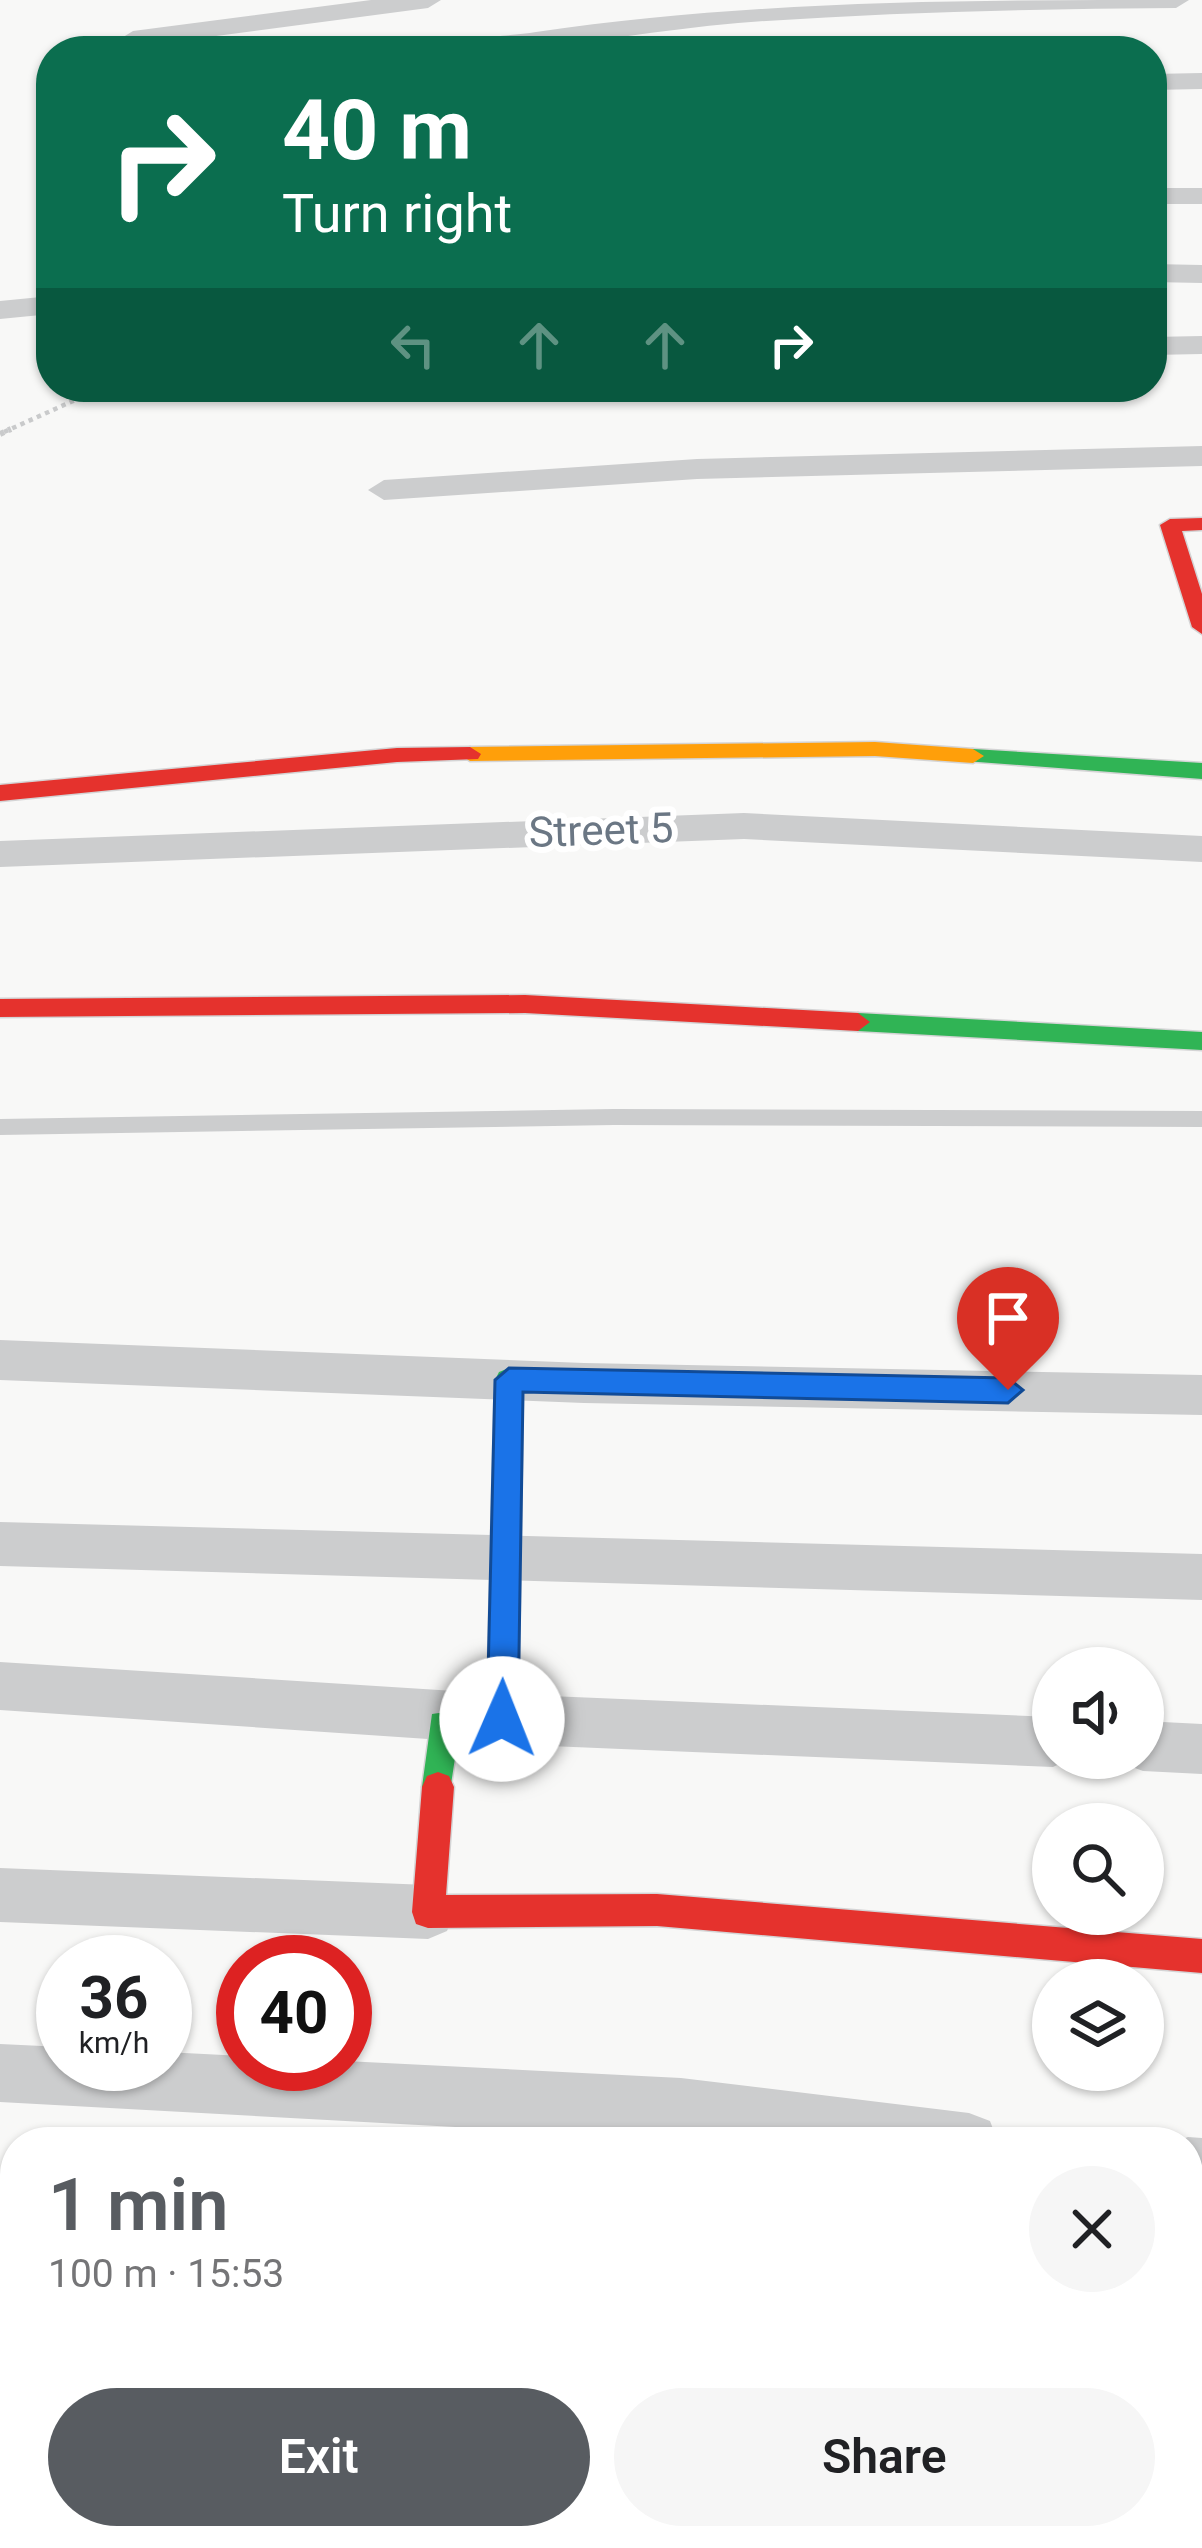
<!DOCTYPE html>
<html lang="en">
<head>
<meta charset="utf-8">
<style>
  :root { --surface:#fff; --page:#f6f6f6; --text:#202124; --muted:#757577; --accent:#585c61 }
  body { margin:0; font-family:Roboto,sans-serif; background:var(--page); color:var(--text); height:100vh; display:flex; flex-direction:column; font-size:45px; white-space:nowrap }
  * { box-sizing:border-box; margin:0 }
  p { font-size:39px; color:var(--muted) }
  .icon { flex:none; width:66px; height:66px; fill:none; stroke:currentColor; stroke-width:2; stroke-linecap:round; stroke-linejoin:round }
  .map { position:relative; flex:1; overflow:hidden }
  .panel { position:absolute; left:0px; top:2127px; width:1203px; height:423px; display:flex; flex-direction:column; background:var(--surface); border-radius:48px 48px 0 0; box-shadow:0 3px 9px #0004 }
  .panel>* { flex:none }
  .banner { position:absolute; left:36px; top:36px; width:1131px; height:366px; border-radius:48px; box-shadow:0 3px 9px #0004; background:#0b6e4f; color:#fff; overflow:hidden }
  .tools { position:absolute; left:1032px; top:1647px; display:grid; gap:24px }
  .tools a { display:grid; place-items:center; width:132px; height:132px; border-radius:50%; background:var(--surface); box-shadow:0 3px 9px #0004; font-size:60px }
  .speed { position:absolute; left:36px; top:1935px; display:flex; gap:24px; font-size:60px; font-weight:700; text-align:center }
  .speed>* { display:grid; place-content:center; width:156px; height:156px; border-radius:50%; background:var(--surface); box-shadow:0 3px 9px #0004; line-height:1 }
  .speed small { font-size:30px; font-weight:400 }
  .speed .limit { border:18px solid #d22; background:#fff; color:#111 }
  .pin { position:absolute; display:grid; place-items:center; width:102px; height:102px; color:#fff; margin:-123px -51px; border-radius:50% 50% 50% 0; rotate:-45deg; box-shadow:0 0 12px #0007 }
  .pin .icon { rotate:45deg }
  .me { position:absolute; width:132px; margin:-66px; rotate:1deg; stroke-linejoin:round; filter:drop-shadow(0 0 9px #0008) }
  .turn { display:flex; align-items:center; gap:42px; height:252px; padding:0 48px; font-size:54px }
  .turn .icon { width:156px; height:156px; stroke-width:2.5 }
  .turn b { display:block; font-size:84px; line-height:102px }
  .lanes { display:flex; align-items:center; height:114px; padding:0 48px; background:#0003; justify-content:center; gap:60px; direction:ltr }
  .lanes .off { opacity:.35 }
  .round { display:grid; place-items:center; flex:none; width:126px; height:126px; border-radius:63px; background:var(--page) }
  .summary { display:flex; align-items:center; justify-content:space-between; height:204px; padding:0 48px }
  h1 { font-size:72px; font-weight:600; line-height:90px; color:var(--accent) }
  .button { display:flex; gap:24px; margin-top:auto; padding:24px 48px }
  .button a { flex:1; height:138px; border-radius:72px; background:var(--accent); color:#fff; font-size:48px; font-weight:600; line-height:138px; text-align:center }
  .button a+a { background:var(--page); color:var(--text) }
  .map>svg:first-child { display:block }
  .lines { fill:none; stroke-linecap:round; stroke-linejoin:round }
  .fast-casing { stroke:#d4d4d5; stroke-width:3 }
  .slow-casing { stroke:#d4d4d5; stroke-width:3 }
  .jam-casing { stroke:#d4d4d5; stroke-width:3 }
  .path-far1 { stroke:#c9cacb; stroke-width:4.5; stroke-dasharray:4.5 4.5; stroke-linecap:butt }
  .path { stroke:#c9cacb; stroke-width:6; stroke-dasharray:4.5 4.5; stroke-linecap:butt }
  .lane { fill:#cccdce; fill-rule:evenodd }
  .street { fill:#cccdce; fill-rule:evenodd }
  .fast { fill:#30b455; fill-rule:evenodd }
  .slow { fill:#ff9f0a; fill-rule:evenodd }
  .jam { fill:#e5322d; fill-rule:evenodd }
  .route { fill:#1a73e8; stroke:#114b97; stroke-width:3 }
  .labels { text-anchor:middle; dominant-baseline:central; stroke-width:12; stroke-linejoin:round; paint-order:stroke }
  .street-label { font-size:42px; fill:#6b7784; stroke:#fff }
</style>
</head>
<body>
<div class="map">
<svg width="1202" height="2548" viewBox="0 0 1202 2548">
  <rect width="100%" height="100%" fill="#f8f8f7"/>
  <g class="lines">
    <defs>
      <path id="fast" d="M973,749L1202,763V779L965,761V751Z
        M858,1013L1202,1032V1050L858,1031L846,1022Z
        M509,1368L519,1372L523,1380L518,1719L513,1729L458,1738L449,1798L438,1802L427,1798L422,1787L432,1714L487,1706L495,1380L499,1372Z"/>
      <path id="slow" d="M875,742L973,749L984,756L973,763L875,756L470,761L459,754L470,747Z"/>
      <path id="jam" d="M1202,518V530L1182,531L1202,594V634L1192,627L1160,525L1170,519Z
        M470,747L481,754L478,759L397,762L0,801V785L397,748Z
        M525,995L858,1013L870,1022L858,1031L525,1013L0,1017V999Z
        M438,1772L449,1776L454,1787L446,1895L657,1894L1202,1939V1973L657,1926L428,1928L416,1924L412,1912L422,1787L427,1776Z"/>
    </defs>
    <!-- fast casing -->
    <use href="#fast" class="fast-casing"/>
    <!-- slow casing -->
    <use href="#slow" class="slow-casing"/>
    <!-- jam casing -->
    <use href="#jam" class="jam-casing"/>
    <!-- path-far1 -->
    <path class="path-far1" d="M4,432L104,387"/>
    <!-- path -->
    <path class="path" d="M0,434L11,429"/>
    <!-- lane -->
    <path class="lane" d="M614,1109L1202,1111V1127L614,1125L0,1135V1119Z"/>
    <!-- street -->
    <path class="street" d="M371,0H441L428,8L133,47L120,39L133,31Z
      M1189,0L1176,8C1030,9 884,12 738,23C644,31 551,51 457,51C473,35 513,36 536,32C752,0 970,0 1189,0Z
      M1202,73V89L1152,90V74Z
      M1152,188H1202V204H1152Z
      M1152,264L1202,265V283L1152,282Z
      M51,296V314L0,319V301Z
      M1202,336V354L1152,355V337Z
      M1202,446V466L697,479L384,500L368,490L384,480L697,459Z
      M744,813L1202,836V862L744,839L0,867V841Z
      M0,1340L584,1363L1202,1375V1415L584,1403L0,1380Z
      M0,1522L1202,1554V1600L0,1566Z
      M0,1662L502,1694L1053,1717V1758H1072L1053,1767L502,1744L0,1710Z
      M1143,1721L1202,1724V1774L1143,1771L1124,1764L1122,1758H1143Z
      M0,1868L428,1885L447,1893L455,1912L447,1931L428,1939L0,1922Z
      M0,2044L63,2047V2064H165V2052L243,2056V2064L345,2061L681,2078L969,2113L990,2121L998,2142H730L0,2102Z
      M1188,2137L1202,2138V2196L1188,2195V2142H1175Z"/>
    <!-- fast -->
    <use href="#fast" class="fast"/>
    <!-- slow -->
    <use href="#slow" class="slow"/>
    <!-- jam -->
    <use href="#jam" class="jam"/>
  </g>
  <!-- route -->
  <path class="route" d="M509,1368L1008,1378L1023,1390L1008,1403L523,1392L518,1719L514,1730L502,1734L491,1730L487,1719L495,1380Z"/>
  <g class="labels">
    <!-- street labels -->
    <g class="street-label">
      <text transform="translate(601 830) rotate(-2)">Street 5</text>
    </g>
  </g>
</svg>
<div class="tools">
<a><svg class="icon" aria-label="sound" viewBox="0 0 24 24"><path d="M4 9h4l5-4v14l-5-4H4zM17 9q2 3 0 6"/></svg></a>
<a><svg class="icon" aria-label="search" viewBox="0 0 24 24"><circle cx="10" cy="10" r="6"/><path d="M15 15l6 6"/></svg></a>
<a><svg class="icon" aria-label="layers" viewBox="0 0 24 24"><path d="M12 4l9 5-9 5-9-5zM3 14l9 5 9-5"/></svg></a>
</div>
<div class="speed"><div>36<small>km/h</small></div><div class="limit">40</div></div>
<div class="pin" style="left:1008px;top:1390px;background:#d93025"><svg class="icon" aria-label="arrive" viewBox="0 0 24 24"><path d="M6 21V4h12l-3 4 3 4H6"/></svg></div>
<svg class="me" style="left:502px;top:1719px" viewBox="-20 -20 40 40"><circle r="19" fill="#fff"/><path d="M0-13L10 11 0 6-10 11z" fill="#1a73e8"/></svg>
<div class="banner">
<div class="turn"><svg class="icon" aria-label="right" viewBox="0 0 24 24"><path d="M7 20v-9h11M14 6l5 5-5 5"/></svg><div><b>40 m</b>Turn right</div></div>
<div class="lanes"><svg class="icon off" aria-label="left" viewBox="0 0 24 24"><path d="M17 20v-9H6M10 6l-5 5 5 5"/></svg><svg class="icon off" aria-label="ahead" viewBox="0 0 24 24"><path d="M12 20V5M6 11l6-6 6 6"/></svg><svg class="icon off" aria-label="ahead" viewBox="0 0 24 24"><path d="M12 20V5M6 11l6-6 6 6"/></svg><svg class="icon" aria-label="right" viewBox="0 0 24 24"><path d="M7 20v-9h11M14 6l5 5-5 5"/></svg></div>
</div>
<section class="panel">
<div class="summary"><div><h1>1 min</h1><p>100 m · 15:53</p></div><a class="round"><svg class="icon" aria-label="close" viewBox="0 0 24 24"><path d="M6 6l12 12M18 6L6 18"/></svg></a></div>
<div class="button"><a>Exit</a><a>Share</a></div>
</section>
</div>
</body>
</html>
